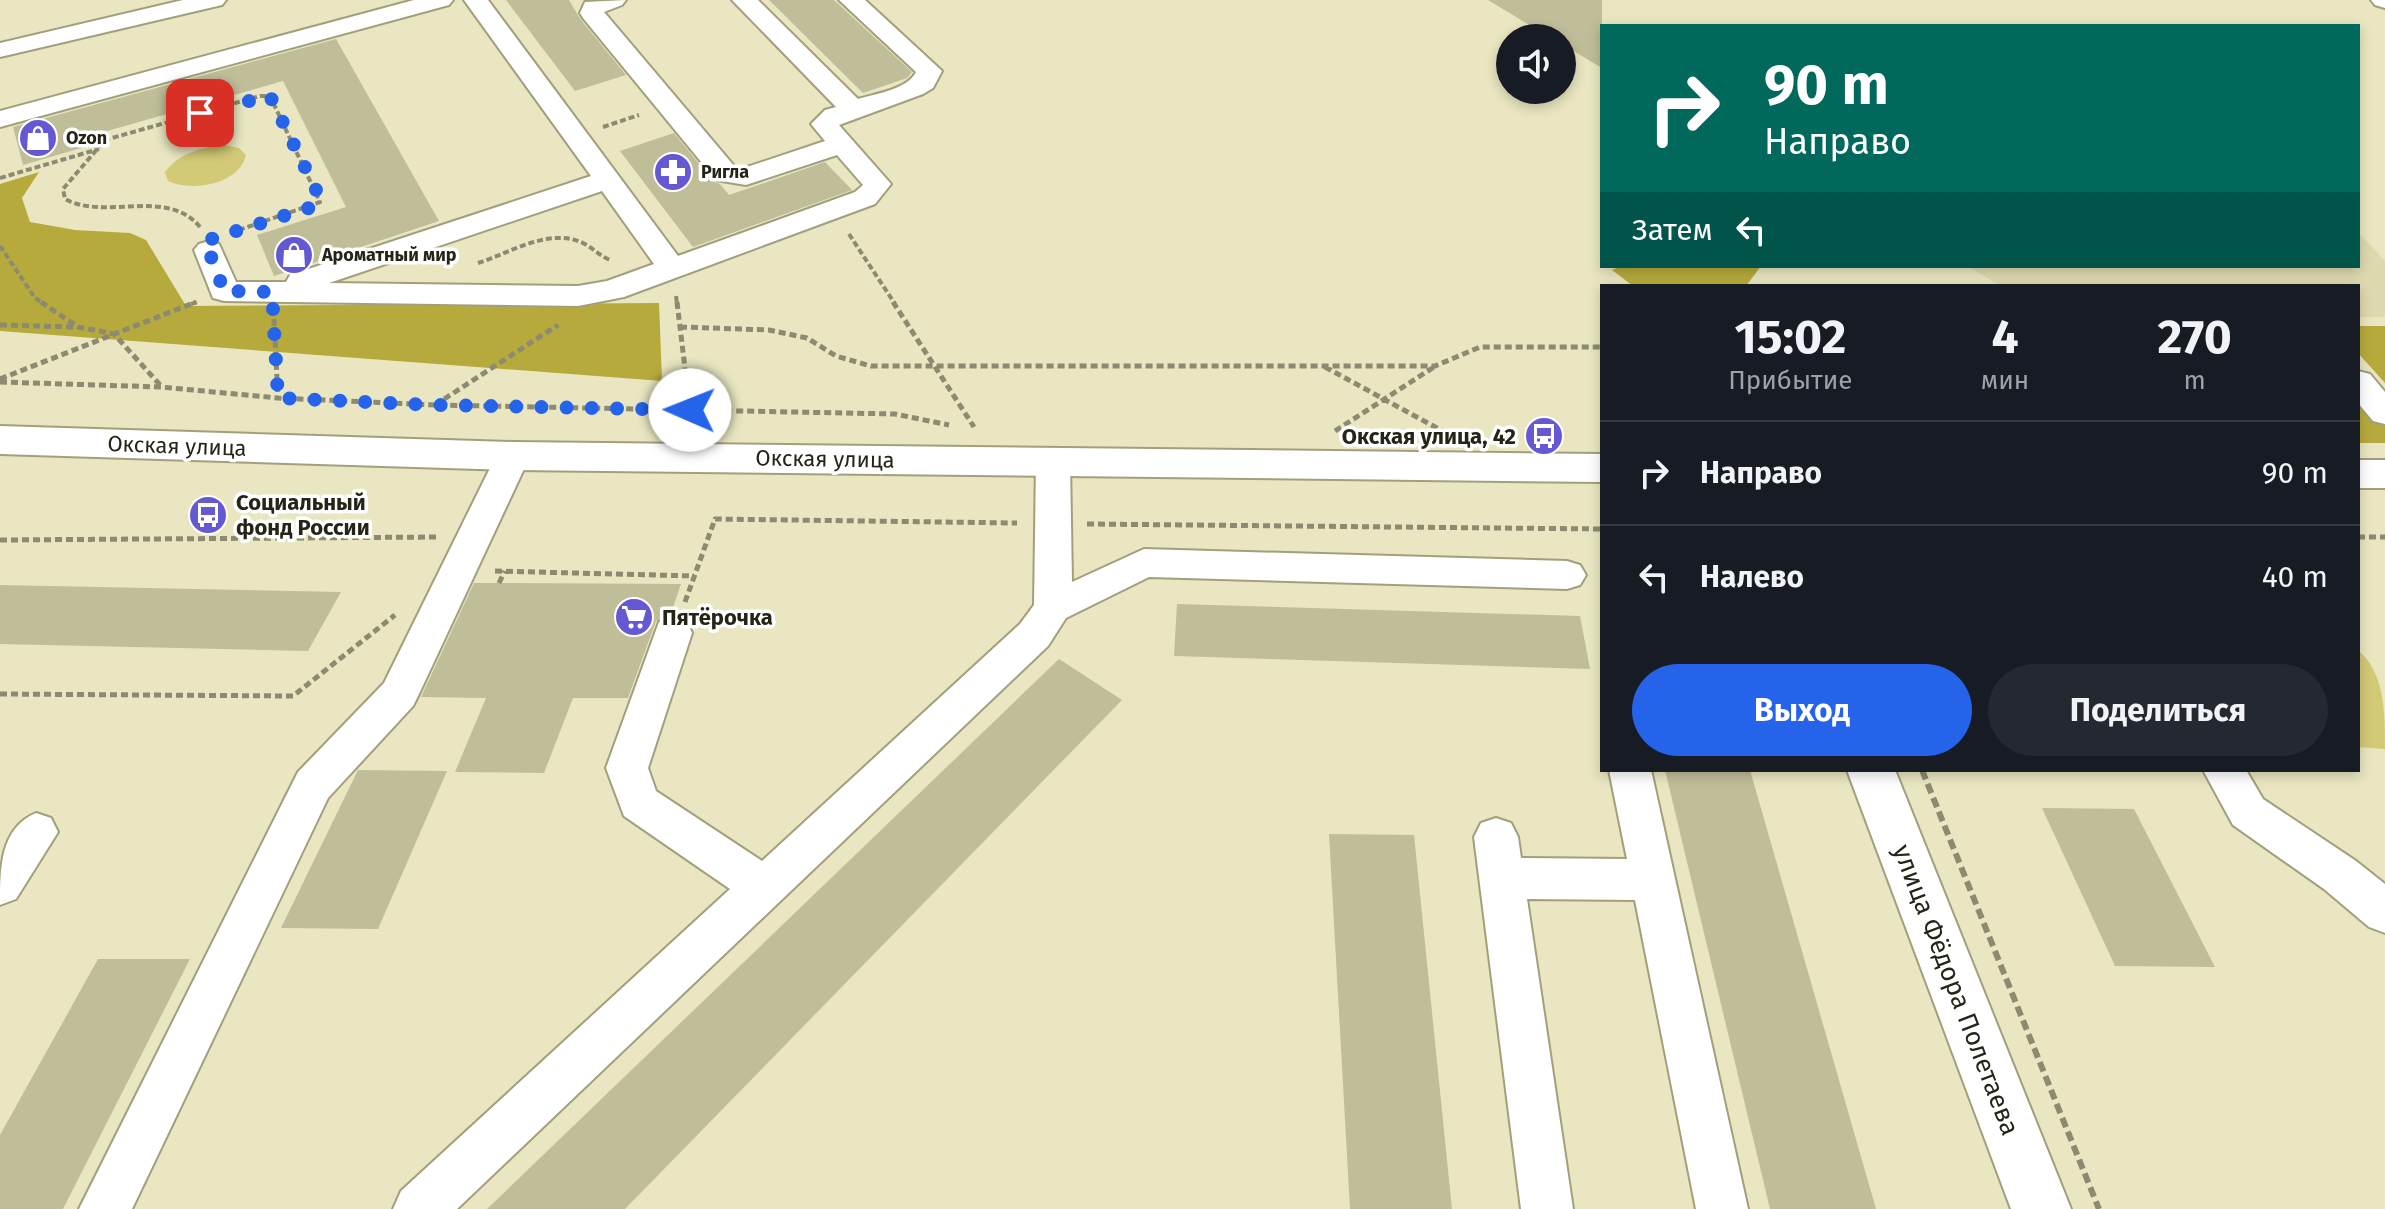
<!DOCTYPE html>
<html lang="ru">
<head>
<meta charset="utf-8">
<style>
  :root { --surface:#171b24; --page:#242831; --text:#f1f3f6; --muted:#9ea1a6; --line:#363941; --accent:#2563eb }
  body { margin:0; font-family:"Fira Sans",sans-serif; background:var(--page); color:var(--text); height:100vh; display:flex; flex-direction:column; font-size:30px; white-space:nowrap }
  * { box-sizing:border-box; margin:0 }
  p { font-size:26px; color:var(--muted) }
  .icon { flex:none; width:44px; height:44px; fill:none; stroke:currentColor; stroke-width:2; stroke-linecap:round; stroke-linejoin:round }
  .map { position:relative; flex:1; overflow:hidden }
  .panel { position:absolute; left:1600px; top:284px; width:760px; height:488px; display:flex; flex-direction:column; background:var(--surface); border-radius:0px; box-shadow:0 4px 12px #0003 }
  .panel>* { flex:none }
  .banner { position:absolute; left:1600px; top:24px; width:760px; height:244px; border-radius:0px; box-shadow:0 4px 12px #0003; background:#00695c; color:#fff; overflow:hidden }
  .buttons { position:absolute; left:1496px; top:24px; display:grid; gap:16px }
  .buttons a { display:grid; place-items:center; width:80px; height:80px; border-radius:50%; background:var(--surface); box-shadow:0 4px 12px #0003; font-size:40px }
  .pin { position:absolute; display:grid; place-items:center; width:68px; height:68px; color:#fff; margin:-34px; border-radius:16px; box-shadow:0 4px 12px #0006 }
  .me { position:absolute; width:88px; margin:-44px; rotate:271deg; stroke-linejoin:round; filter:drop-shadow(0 0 6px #0008) }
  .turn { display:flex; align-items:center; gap:28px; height:168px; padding:0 32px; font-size:36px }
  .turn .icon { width:104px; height:104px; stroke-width:2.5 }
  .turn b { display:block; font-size:56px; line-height:68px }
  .then { display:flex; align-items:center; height:76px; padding:0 32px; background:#0003; gap:16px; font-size:30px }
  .eta { display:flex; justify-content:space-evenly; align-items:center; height:136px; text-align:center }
  .eta b { font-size:48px; font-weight:700; line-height:56px }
  .primary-button { display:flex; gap:16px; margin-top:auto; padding:16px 32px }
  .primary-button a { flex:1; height:92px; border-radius:48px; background:var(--accent); color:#fff; font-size:32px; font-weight:700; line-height:92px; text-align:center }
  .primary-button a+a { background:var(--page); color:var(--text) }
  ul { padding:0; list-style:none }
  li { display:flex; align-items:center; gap:24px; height:104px; padding:0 32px; border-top:2px solid var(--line) }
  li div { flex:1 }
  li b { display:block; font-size:30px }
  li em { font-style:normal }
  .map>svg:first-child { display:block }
  .built { fill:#ded9ae }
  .green { fill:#d3ca77 }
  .forest { fill:#b7aa3c }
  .building { fill:#c0bd99 }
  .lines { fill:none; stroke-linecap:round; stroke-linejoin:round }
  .minor-casing { stroke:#a39f7d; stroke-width:4 }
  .major-casing { stroke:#a39f7d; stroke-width:4 }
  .path-far2 { stroke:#8c8a70; stroke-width:4; stroke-dasharray:6 3; stroke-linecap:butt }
  .path-far1 { stroke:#8c8a70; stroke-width:5; stroke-dasharray:7 4; stroke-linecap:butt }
  .path { stroke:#8c8a70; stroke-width:6; stroke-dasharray:10 5; stroke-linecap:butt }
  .minor { fill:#fff; fill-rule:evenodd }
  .major { fill:#fff; fill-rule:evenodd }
  .route { stroke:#2563eb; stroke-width:14; stroke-dasharray:0 25.2 }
  .labels { text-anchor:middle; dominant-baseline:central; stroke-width:7; stroke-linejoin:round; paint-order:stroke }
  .far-poi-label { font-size:18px; font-weight:bold; fill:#252416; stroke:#fff; text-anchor:start }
  .poi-label { font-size:22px; font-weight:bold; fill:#252416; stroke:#fff; text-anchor:start }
  .street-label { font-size:22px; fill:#252416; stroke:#fff }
  .near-street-label { font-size:26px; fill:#252416; stroke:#fff }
</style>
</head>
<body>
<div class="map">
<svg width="2385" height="1209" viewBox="0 0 2385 1209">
  <rect width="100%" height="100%" fill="#e9e6c1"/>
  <!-- built -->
  <path class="built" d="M2358,232L2385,261V317H2358V286H2001L1967,266H2358Z"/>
  <!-- green -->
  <path class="green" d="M225,145L239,148L246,155C239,185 192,192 168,181L165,172C180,152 201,148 225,145Z
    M2358,650C2385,673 2385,712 2385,749L2358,747Z"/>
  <!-- forest -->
  <path class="forest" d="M39,172L22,198L30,222L75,230L130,233L146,240L186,306L659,303L662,381L0,331V184Z
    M1621,266H1761L1746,286H1633L1612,270Z
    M2358,326H2385V383L2358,353Z
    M2358,385L2385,417V443H2358Z"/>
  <!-- building -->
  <path class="building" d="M506,0H569L581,20L626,75L575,91Z
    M769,0H834L912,72L907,78L863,93Z
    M1488,0H1602V68L1562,44V38H1551Z
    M336,39L439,221L274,276L257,235L346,207L283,81L86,137L88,146L23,165L13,127Z
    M674,133L714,182L720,184L729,195L825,162L852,190L693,247L620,151Z
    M474,583H499L681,584L670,616L656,621L628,698H573L544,773L455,772L486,698L421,697Z
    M0,585L341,592L308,651L0,644Z
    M1177,604L1580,616L1590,669L1174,656Z
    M1059,659L1122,700L625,1209H487Z
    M358,770L447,771L378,929L281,928Z
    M1665,770H1750L1876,1209H1770Z
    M2042,808L2134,809L2215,967L2115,966Z
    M1329,834L1414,835L1452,1209H1350Z
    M98,959H190L63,1209H0V1135Z"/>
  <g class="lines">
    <defs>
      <path id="minor" d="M183,0H226L222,5L0,57V43Z
        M414,0H453L449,5L0,127V111Z
        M464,0H488L678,256L855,192L863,185L837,155L746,185L716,180L583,18L580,13L585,2L626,0L622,5L604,12L735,167L744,168L825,141L811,124L825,110L836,107L732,0H758L858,99C875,94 908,89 916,72L839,0H865L942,71L933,88L923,94L839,125L891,184L875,204L624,297L578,306L224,301L213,298L194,250L199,244L209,241L219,244L236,282H286L290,275L591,176ZM602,191L654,264L607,281L578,286L329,283Z
        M2371,0H2385V8L2375,5Z
        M2358,371L2370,374L2385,392V424L2373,421L2358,403Z
        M513,444L525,447L530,456L419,694L413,706L328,798L132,1209H79L298,772L384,683L496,456L501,447Z
        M1053,449L1065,452L1070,461L1072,582L1144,549L1567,561L1580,565L1586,575L1580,585L1567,589L1149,577L1066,618L1048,646L457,1209H393L401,1191L730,889L624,816L606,768L659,622L673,618L687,622L692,633L648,768L656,791L762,861L1020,624L1034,605L1036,461L1041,452Z
        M1609,770H1651L1748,1209H1696L1635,900L1527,899L1573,1209H1521L1474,837L1481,823L1496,818L1511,823L1518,837L1521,858L1627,859Z
        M2203,770H2246L2263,799L2356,861L2385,884V933L2369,927L2324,889L2233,825Z
        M36,813L51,818L58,832L16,899L0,905C0,868 0,828 36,813Z"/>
      <path id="major" d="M0,426L513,442L1602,454V482L513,470L0,454Z
        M2358,460H2385V488H2358Z
        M1847,770H1895L2071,1209H2011Z"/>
    </defs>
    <!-- minor casing -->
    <use href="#minor" class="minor-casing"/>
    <!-- major casing -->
    <use href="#major" class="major-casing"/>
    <!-- path-far2 -->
    <path class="path-far2" d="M603,127L639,115
      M0,178L99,149
      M200,227C167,187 104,221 65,199L63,189L105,140L260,96H270L320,202L230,233
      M849,234L895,304
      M0,246L35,298L44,304
      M478,263C510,253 549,227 583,243C593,248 600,256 610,260
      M676,296L677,304
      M191,304L197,302"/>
    <!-- path-far1 -->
    <path class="path-far1" d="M41,302L78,327L114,334L161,386
      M677,302L690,410
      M893,302L974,427
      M274,319L278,398
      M0,325L75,327
      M680,327L769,330L807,338L836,356L871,366H1435L1480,347H1602
      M1325,367L1446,433
      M0,379L196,302
      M0,382L161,387L278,398L435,405L895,414L949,425
      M435,405L558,325
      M1335,431L1434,367
      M1087,524L1602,529
      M2358,537H2385
      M0,540L437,537
      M495,571L694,576
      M499,583L505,571
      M685,602L715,519L1017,523
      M0,694L293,696L395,615"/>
    <!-- path -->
    <path class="path" d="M1922,770L2099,1209"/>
    <!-- minor -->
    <use href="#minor" class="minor"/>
    <!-- major -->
    <use href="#major" class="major"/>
  </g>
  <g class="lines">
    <!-- route -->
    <path class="route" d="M200,113L270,96L320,198L312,207L205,241L224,291L272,292L278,398L435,405L690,410"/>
  </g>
  <!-- icons -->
  <defs>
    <symbol id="shop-disc" viewBox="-11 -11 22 22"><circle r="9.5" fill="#6459d2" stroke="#fff"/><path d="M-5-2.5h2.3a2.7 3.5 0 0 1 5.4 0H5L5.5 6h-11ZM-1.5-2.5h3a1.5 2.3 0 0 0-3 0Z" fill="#fff"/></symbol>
    <symbol id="pharmacy-disc" viewBox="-11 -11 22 22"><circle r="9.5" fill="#6459d2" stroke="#fff"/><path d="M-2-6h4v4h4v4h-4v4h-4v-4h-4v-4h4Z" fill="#fff"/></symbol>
    <symbol id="bus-disc" viewBox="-11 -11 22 22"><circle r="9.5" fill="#6459d2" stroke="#fff"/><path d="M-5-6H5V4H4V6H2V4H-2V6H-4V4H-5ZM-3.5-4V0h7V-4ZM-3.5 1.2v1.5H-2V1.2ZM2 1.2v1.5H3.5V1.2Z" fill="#fff"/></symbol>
    <symbol id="supermarket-disc" viewBox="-11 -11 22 22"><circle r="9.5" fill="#6459d2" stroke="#fff"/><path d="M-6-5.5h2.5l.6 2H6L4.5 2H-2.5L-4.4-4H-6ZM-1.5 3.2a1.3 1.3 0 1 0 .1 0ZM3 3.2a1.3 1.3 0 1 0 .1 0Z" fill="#fff"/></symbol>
  </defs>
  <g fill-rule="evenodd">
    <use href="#shop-disc" x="16" y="116" width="44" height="44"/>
    <use href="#pharmacy-disc" x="651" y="150" width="44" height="44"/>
    <use href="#shop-disc" x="272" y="233" width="44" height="44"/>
    <use href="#bus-disc" x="1522" y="414" width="44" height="44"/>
    <use href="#bus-disc" x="186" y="493" width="44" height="44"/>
    <use href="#supermarket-disc" x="612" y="595" width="44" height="44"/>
  </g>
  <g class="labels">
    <!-- far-poi labels -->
    <g class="far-poi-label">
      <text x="66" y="138">Ozon</text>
      <text x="701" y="172">Ригла</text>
      <text x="322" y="255">Ароматный мир</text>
    </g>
    <!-- poi labels -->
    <g class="poi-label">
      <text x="1516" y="436" text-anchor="end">Окская улица, 42</text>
      <text x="236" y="502">Социальный<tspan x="236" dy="25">фонд России</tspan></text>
      <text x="662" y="617">Пятёрочка</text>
    </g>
    <!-- street labels -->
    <g class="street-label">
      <text transform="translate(177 446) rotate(2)">Окская улица</text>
      <text transform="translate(825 459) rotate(1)">Окская улица</text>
    </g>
    <!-- near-street labels -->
    <g class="near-street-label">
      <text transform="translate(1956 990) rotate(69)">улица Фёдора Полетаева</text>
    </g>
  </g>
</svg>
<div class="buttons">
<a><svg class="icon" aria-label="sound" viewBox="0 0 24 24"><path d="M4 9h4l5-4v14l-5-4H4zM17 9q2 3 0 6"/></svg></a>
</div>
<div class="pin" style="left:200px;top:113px;background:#d93025"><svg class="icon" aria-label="arrive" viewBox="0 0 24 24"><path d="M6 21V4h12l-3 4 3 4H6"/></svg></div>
<svg class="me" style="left:690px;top:410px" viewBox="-20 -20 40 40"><circle r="19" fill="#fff"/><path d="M0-13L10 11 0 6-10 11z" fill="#2563eb"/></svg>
<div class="banner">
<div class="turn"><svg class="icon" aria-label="right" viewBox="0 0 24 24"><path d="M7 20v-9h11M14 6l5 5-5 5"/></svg><div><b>90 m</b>Направо</div></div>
<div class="then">Затем<svg class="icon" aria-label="left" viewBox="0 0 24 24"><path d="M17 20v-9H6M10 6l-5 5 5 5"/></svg></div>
</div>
<section class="panel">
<div class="eta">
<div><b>15:02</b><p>Прибытие</p></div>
<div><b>4</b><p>мин</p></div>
<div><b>270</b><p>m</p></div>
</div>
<ul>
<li><svg class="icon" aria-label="right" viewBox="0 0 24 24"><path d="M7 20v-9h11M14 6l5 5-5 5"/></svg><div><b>Направо</b></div><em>90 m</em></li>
<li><svg class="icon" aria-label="left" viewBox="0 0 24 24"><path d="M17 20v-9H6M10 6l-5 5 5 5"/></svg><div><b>Налево</b></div><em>40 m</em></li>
</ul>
<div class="primary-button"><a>Выход</a><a>Поделиться</a></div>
</section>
</div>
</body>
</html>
